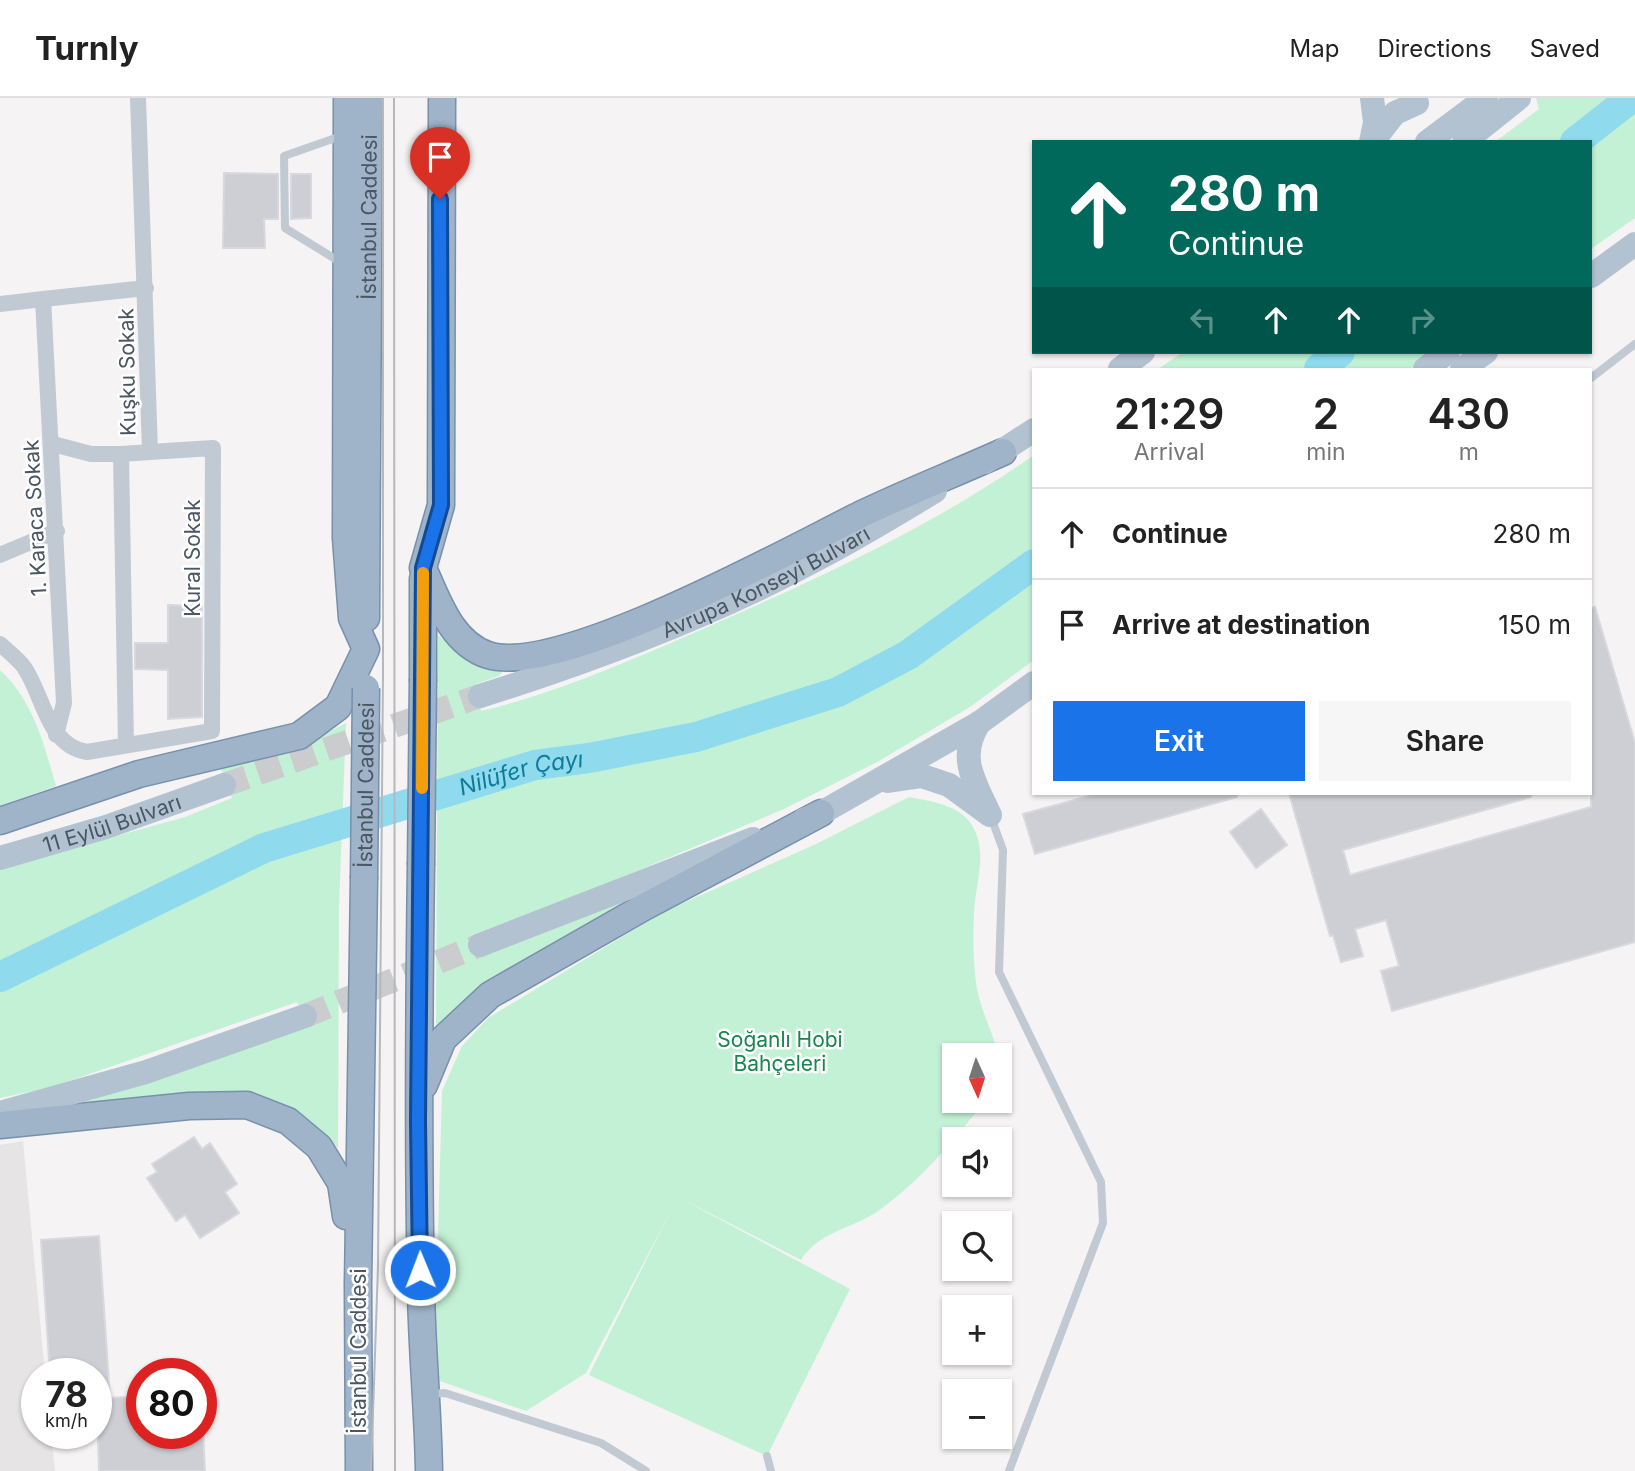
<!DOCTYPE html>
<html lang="en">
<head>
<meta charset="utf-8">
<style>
  :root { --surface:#fff; --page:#f6f6f6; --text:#222; --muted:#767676; --line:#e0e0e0; --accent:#1a73e8 }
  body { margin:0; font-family:Inter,sans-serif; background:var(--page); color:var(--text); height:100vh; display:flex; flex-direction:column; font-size:26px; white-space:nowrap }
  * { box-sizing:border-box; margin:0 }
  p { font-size:23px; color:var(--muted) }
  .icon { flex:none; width:38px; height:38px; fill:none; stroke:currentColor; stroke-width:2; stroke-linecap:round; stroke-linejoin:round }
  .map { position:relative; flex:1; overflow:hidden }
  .side { position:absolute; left:1032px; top:270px; width:560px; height:427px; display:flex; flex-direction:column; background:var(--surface); border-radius:0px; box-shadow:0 2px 5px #0004 }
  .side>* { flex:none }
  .hud { position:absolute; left:1032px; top:42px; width:560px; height:214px; border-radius:0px; box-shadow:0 2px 5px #0004; background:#00695c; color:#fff; overflow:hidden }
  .needle { width:46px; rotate:177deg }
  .controls { position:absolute; left:942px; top:945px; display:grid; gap:14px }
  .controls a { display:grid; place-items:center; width:70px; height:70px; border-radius:0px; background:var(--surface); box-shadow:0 2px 5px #0004; font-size:35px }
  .speed { position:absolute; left:21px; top:1260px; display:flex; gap:14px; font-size:35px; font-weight:700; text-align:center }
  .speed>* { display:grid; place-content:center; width:91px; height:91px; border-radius:50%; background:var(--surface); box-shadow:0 2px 5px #0004; line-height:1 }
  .speed small { font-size:18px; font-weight:400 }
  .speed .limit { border:10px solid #d22; background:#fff; color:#111 }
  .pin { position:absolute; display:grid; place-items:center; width:60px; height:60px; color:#fff; margin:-72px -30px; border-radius:50% 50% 50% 0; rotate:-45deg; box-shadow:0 0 7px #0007 }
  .pin .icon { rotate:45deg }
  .me { position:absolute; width:77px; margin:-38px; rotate:359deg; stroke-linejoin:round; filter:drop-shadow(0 0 5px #0008) }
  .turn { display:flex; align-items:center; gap:24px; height:147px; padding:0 21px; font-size:32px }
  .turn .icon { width:91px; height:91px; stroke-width:2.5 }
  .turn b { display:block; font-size:49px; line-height:60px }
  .lanes { display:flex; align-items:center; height:66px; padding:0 21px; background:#0003; justify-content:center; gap:35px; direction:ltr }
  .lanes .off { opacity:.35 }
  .eta { display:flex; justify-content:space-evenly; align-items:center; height:119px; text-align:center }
  .eta b { font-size:42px; font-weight:600; line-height:49px }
  .primary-button { display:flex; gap:14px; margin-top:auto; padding:14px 21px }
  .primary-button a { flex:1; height:80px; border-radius:0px; background:var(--accent); color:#fff; font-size:28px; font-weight:600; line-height:80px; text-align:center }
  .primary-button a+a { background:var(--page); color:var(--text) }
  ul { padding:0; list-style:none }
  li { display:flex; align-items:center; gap:21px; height:91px; padding:0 21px; border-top:2px solid var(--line) }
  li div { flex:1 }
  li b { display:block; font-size:26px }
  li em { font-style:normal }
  header { display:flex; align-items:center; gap:42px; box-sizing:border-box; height:98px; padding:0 35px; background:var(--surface); border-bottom:2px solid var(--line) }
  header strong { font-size:33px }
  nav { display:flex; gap:38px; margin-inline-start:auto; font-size:24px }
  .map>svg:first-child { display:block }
  .education { fill:#e6e4e5 }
  .green { fill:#c3f1d5 }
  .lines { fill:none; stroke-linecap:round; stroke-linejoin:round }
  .river { stroke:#90daee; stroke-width:30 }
  .building { fill:#cdcfd5; stroke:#d7d9de; stroke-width:2 }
  .primary-tunnel { stroke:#caccce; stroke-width:24; stroke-dasharray:24 12; stroke-linecap:butt }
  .trunk-casing { stroke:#7690ad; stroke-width:29 }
  .service { stroke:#c1cad2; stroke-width:8 }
  .minor { stroke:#c1cad2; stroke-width:16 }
  .primary { stroke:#b3c2d1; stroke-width:24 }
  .trunk { stroke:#9fb4c9; stroke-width:26 }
  .tram { stroke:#b5b8bd; stroke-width:2 }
  .trunk-bridge-casing { stroke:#7690ad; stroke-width:29; stroke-linecap:butt }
  .trunk-bridge { stroke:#9fb4c9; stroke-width:26 }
  .route-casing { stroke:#114b97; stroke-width:18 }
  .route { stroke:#1a73e8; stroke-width:12 }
  .slow { stroke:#f59e0b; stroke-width:12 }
  .labels { text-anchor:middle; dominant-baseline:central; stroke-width:5; stroke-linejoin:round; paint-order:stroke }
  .street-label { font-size:21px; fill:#4a5661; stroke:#fff }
  .park-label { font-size:21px; fill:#17864f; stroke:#fff }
  .water-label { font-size:23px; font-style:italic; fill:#0c7c9b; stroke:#fff }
</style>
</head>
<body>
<header>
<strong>Turnly</strong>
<nav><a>Map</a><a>Directions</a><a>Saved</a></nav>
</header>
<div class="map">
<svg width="1635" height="1373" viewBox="0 0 1635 1373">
  <rect width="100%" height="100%" fill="#f5f3f3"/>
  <!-- education -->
  <path class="education" d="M23,1043L45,1276H37V1335H51L55,1373H0V1047Z"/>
  <!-- green -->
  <path class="green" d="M1536,0H1635V120L1591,151V44H1495L1539,11Z
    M1183,254H1432L1410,271H1158Z
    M1034,357V562L970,609L877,664L784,711L599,789L471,837L479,860L628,802L625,810L436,931L438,537C458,555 480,562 505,570L499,578L476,586L481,613C561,594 635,560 710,528C821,479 935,427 1034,357Z
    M0,572C33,602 44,646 56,688L0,708Z
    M346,625L339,809L338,1050L319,1031L283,1006L246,995L57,1012L156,982L308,927L297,904L52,989L0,1000V770L185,719L232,700L220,668L306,646Z
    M909,699C934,704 965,707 976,735C986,761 975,789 974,815C973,838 973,868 977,891C984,925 1001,945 1001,984L999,986V957H954V1003H985C954,1042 922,1081 881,1111C854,1131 820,1132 801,1162L678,1099L850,1191L767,1358L589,1277L670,1114L586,1275L526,1313L434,1281L442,993L462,948L488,920L663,814L814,747Z"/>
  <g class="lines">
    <!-- river -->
    <g class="river">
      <path d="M1575,44L1631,0"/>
      <path d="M1319,271L1340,254"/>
      <path id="s1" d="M0,879L264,750L535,667L589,660L696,639L838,594L908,557L1034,466"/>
    </g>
  </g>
  <!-- building -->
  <path class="building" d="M224,75L278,76V121H264L265,150H223Z
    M291,76H311V120L291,121Z
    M168,507L202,508V619L168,621V572L135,571V545H168Z
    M1595,509L1635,645V844L1392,913L1381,873L1399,868L1386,822L1355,831L1363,858L1341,864L1333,837L1330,838L1289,695H1531V699L1343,752L1350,777L1591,709V510Z
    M1100,695H1237V699L1035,756L1023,716Z
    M1261,711L1287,747L1256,770L1230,734Z
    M194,1039L202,1051L210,1045L237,1086L225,1094L239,1115L200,1140L185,1117L176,1123L147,1080L157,1074L152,1066Z
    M99,1138L110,1300L142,1298V1335H203L205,1373H99L96,1276H50L41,1142Z"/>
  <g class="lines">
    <!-- primary-tunnel -->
    <path class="primary-tunnel" d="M224,687L480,598
      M305,918L480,847"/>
    <defs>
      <g id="trunk">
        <path d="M442,0L441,407L423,470C437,501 451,545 488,557C559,580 791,451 862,416C908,394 956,375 1003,354"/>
        <path d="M423,481V581"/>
        <path id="s4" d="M366,520L369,0"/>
        <path d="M0,723L139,676L299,638L338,609L366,551L352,520L346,440L347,0"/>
        <path d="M421,767C419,909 418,1051 421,1193C422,1253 428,1313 429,1373"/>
        <path d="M424,987L443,941L490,897L644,809L821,715"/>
        <path d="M0,1027L189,1008L247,1007L288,1023L319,1049L341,1085L346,1118"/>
        <path d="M359,1373L358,1187L364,781"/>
      </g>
    </defs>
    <!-- trunk casing -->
    <use href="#trunk" class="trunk-casing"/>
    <!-- service -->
    <path class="service" d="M340,164L285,130L284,58L344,37
      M1591,280L1635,246
      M991,719L1003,752L999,874L1101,1084L1103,1125L1009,1373
      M431,1296L445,1295L601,1345L646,1373
      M767,1358L771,1373"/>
    <!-- minor -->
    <path class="minor" d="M0,206L43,201
      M53,346L91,356H121
      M0,457L57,433
      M0,546C8,553 18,561 24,569C44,598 47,648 87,654L212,633L213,350L150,354
      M56,637L64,605L43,201L146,190
      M126,647L121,356L150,354L138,0"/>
    <!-- primary -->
    <g class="primary">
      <path d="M1371,44L1375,24L1372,0"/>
      <path d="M1372,44L1395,15L1417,5"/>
      <path d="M1427,44L1486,0"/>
      <path d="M1464,44L1519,0"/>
      <path d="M1591,178L1635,146"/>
      <path d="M1120,271L1143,254"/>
      <path d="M1425,271L1448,254"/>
      <path d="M1462,271L1486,254"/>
      <path d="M985,364L1034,332"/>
      <path id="s2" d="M480,598C598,561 716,516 825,457C862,437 899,415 935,393"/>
      <path d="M979,625C958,658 973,681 988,713"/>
      <path d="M888,683L922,678L949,687L990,717"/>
      <path d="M804,722L821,715L979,625L1034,585"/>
      <path id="s3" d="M0,760L106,729L224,687"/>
      <path d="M480,847L753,741"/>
      <path d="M0,1015L146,974L305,918"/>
    </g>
    <!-- trunk -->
    <use href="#trunk" class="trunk"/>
    <!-- tram -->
    <path class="tram" d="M394,0L395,1373
      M371,1373L378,1168L383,578V0"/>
    <defs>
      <g id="trunk-bridge">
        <path d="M421,767L423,581"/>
        <path id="s5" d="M364,781L366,590"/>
      </g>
    </defs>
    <!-- trunk-bridge casing -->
    <use href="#trunk-bridge" class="trunk-bridge-casing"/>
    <!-- trunk-bridge -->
    <use href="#trunk-bridge" class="trunk-bridge"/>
  </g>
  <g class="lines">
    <defs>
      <path id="route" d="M420,1172L418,1023L423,470L441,407L440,101"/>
    </defs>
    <!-- route casing -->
    <use href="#route" class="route-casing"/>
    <!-- route -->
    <use href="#route" class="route"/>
    <!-- slow -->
    <path class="slow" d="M422,690L423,475"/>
  </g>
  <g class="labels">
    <!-- street labels -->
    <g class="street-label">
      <text stroke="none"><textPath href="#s4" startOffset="401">İstanbul Caddesi</textPath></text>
      <text transform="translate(127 274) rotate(-91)">Kuşku Sokak</text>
      <text transform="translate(35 420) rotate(-93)">1. Karaca Sokak</text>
      <text transform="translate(192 460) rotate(-90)">Kural Sokak</text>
      <text stroke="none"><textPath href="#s2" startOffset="308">Avrupa Konseyi Bulvarı</textPath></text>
      <text stroke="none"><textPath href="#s5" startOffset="94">İstanbul Caddesi</textPath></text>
      <text stroke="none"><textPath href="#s3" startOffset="117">11 Eylül Bulvarı</textPath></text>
      <text transform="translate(358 1253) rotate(-90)">İstanbul Caddesi</text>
    </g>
    <!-- park labels -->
    <g class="park-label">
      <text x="780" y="941">Soğanlı Hobi<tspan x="780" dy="24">Bahçeleri</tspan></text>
    </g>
    <!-- water labels -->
    <g class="water-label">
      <text stroke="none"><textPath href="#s1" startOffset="562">Nilüfer Çayı</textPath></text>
    </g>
  </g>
</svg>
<div class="controls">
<a><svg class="needle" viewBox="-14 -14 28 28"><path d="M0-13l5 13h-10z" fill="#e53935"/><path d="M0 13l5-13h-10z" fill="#767676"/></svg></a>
<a><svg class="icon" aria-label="sound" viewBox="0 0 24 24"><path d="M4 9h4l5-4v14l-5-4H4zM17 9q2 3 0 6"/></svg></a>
<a><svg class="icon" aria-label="search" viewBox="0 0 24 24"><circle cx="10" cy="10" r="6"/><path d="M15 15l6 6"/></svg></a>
<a>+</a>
<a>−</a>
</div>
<div class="speed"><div>78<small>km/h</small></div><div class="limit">80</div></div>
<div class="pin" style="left:440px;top:101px;background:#d93025"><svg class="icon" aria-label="arrive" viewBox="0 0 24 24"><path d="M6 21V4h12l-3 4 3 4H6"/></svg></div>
<svg class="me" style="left:420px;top:1172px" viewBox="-20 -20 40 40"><circle r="17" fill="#1a73e8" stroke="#fff" stroke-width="3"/><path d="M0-11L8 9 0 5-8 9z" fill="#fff"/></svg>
<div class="hud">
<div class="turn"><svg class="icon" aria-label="ahead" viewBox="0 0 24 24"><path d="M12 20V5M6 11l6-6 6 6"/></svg><div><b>280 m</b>Continue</div></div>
<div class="lanes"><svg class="icon off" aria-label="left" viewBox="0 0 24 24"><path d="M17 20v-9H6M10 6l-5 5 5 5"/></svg><svg class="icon" aria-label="ahead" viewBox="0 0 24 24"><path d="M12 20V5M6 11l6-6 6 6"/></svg><svg class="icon" aria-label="ahead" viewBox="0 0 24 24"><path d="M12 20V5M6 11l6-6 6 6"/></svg><svg class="icon off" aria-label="right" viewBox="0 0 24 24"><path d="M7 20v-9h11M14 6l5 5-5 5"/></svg></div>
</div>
<section class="side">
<div class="eta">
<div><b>21:29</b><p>Arrival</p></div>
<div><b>2</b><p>min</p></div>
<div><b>430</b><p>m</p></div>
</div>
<ul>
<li><svg class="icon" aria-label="ahead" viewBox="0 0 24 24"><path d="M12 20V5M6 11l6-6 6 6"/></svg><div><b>Continue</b></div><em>280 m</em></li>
<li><svg class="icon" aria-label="arrive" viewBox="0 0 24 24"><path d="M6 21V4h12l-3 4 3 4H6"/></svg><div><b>Arrive at destination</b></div><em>150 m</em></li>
</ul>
<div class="primary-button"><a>Exit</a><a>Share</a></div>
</section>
</div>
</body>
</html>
